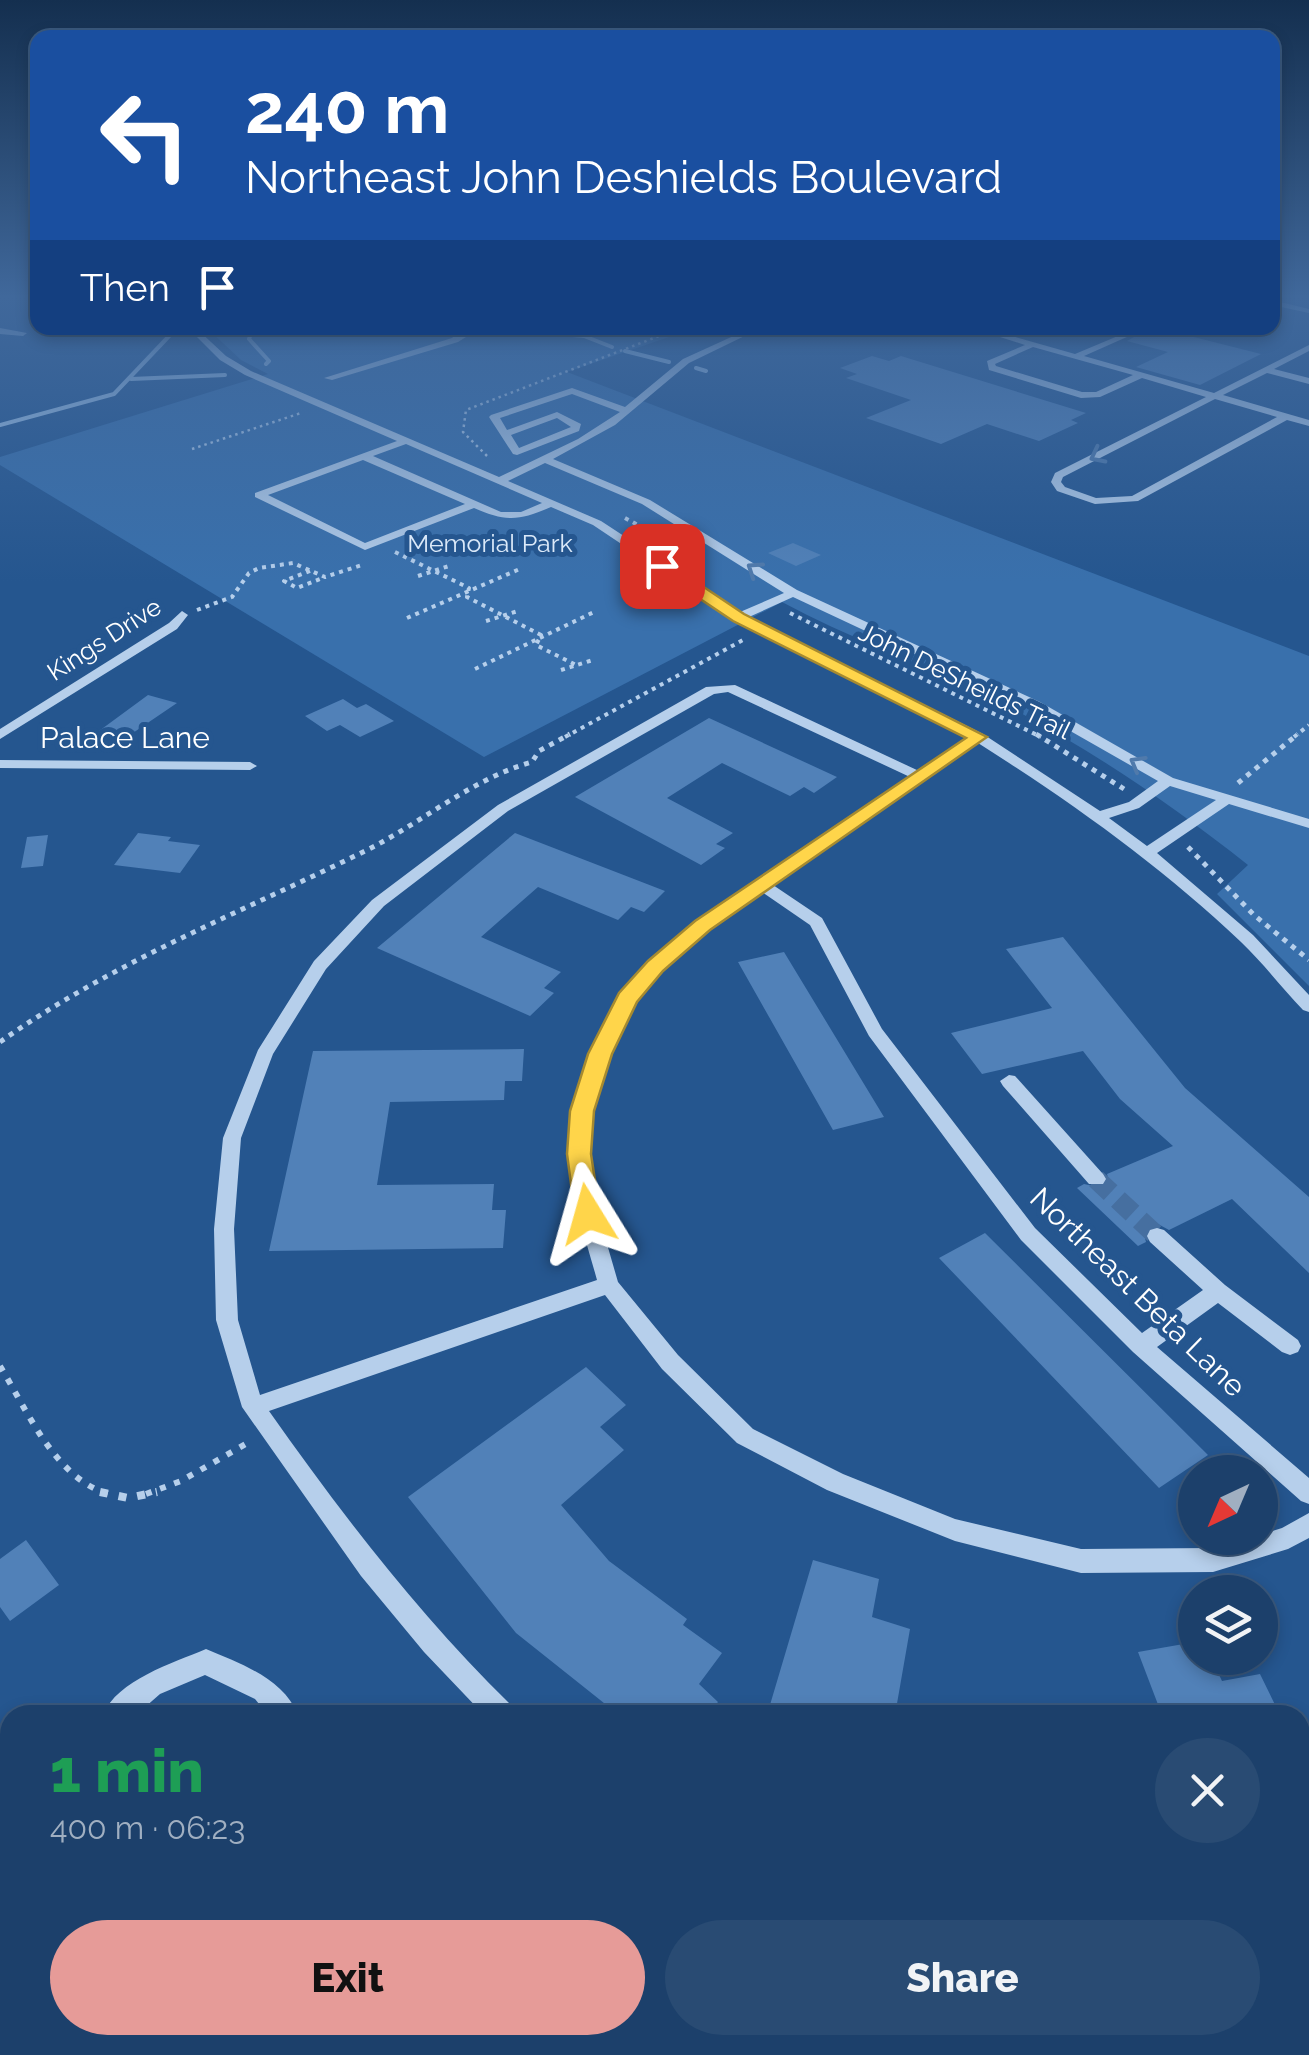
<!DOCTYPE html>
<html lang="en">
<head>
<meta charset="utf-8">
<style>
  :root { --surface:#1c406b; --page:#294b73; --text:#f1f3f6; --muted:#a0afc1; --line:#3a597e; --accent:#e69b98 }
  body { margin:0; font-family:Raleway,sans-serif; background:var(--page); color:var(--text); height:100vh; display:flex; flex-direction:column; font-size:38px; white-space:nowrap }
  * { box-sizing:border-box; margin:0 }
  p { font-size:32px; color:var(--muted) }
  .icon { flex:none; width:55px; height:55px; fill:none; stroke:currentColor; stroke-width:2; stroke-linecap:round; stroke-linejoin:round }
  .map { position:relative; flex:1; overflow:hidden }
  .side { position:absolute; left:0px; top:1705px; width:1310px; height:350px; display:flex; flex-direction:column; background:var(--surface); border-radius:30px 30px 0 0; box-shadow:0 5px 15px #0003,0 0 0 2px var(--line) }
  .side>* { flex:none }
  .hud { position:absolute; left:30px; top:30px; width:1250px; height:305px; border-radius:20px; box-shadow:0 5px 15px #0003,0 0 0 2px var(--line); background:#1a4fa0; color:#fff; overflow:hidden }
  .needle { width:65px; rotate:224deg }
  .tools { position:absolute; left:1178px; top:1455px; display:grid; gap:20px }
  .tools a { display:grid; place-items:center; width:100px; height:100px; border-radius:50%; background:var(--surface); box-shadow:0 5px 15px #0003,0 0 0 2px var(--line); font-size:50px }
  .pin { position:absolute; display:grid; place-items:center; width:85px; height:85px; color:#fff; margin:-42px; border-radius:20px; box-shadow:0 5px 15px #0006 }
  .me { position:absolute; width:110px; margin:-55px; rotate:352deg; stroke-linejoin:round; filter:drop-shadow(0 0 8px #0008) }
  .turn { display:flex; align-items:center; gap:35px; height:210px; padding:0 50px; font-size:45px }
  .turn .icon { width:130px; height:130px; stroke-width:2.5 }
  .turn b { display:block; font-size:70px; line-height:85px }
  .then { display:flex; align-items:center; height:95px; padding:0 50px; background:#0003; gap:20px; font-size:38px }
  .round { display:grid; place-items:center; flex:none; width:105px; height:105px; border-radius:52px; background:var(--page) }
  .head { display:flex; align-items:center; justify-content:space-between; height:170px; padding:0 50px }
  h1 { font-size:60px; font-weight:800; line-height:75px; color:#1e9e55 }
  .button { display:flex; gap:20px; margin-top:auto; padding:20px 50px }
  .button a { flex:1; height:115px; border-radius:60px; background:var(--accent); color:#111; font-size:40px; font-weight:800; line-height:115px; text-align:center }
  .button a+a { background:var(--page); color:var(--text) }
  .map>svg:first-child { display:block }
  .green { fill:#3970ac }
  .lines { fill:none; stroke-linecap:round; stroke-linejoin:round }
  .stream { stroke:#aacbec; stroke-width:4 }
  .building { fill:#5181b8 }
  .minor-tunnel { stroke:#466fa0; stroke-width:20; stroke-dasharray:20 10; stroke-linecap:butt }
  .path-far4 { stroke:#b6cfeb; stroke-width:2.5; stroke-dasharray:2.5 4; stroke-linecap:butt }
  .path-far3 { stroke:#b6cfeb; stroke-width:4; stroke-dasharray:4 5; stroke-linecap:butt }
  .path-far2 { stroke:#b6cfeb; stroke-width:5; stroke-dasharray:5 6; stroke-linecap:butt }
  .path-far1 { stroke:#b6cfeb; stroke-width:6; stroke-dasharray:6 9; stroke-linecap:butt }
  .path { stroke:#b6cfeb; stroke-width:8; stroke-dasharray:8 11; stroke-linecap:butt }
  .minor { fill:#b6cfeb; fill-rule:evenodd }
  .oneway { stroke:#507aab }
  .route { fill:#ffd54a; stroke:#a68a30; stroke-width:2.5 }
  .labels { text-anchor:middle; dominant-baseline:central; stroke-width:10; stroke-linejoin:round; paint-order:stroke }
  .far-park-label { font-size:25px; fill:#dbe9f9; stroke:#25568f }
  .far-street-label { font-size:25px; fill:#fff; stroke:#25568f }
  .street-label { font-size:30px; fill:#fff; stroke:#25568f }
</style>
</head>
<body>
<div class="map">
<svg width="1309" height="2055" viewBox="0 0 1309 2055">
  <rect width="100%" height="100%" fill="#25568f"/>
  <!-- green -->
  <path class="green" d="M207,328H695L567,372L1309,656V986L1217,894L1248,865C1166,800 1079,741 984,694C917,662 847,637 782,602L484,757L0,465V457L268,374L241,360Z"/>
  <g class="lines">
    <!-- stream -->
    <path class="stream" d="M253,328L249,339L269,361L266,364
      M354,328L388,331L447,328
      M495,328L584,336L612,347
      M625,351L669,362
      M696,368L706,371
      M131,379L225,375
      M0,425L114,394L172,333"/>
  </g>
  <!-- building -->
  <path class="building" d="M1150,328H1158L1261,354L1200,385L1136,367L1168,352L1127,341Z
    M872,356L889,361L901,356L1086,413L1071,420L1078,423L1039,441L987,424L941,444L866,418L911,400L846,378L857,374L840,368Z
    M793,543L821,555L796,566L768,553Z
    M148,695L177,703L124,739L99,731Z
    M343,699L357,708L366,704L394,721L360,737L340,725L327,731L305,716Z
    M709,718L837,777L814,793L804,787L790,796L722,763L667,798L733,833L716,844L725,848L701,865L575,797Z
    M138,833L171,837L168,841L200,845L180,873L114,865Z
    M515,833L665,891L644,912L631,907L618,920L538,887L481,937L561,972L544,988L554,993L530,1016L377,948Z
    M48,835L43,866L21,868L27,837Z
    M1063,937L1185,1088L1309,1197V1273L1232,1199L1169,1230L1158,1224L1149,1226L1144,1234L1146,1242L1138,1246L1077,1188L1084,1184L1103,1188L1109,1181L1107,1174L1173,1146L1120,1099L1083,1051L982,1074L951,1033L1052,1008L1006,949Z
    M784,952L884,1117L833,1130L738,962Z
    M524,1049L522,1081H505L504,1100L390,1102L377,1185L494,1184L492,1210H506L503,1248L269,1251L313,1051Z
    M985,1233L1208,1455L1159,1488L939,1258Z
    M586,1367L626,1405L600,1427L624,1450L561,1505L609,1561L687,1619L683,1625L722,1653L699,1684L718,1702L707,1715H619L516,1633L408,1497Z
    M26,1540L59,1585L10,1621L0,1607V1559Z
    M813,1560L879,1579L872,1617L910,1629L895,1715H767Z
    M1195,1642V1658H1211L1222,1681L1260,1674L1280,1715H1162L1138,1652Z"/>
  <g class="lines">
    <!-- minor-tunnel -->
    <path class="minor-tunnel" d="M1096,1179L1157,1236"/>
    <!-- path-far4 -->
    <path class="path-far4" d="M192,449L301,413
      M487,456L463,432L466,410L680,328"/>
    <!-- path-far3 -->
    <path class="path-far3" d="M625,518L690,553
      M395,552L469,588L467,597L541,635L536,645L576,665
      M310,571L284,581L297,588L325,577
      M418,576L449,566
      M197,610L232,597L249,573L259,568L293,563L325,577L362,565
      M790,613L1041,737
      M407,618L522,568
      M486,621L518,611
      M475,669L594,612
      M561,670L593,660
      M565,737L743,640
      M1294,737L1309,725"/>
    <!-- path-far2 -->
    <path class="path-far2" d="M1036,734L1124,789
      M1238,783L1298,734
      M1188,847L1254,915L1309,960
      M0,1042C116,960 245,911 371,848C425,820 474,778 532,762L539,751L570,734"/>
    <!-- path-far1 -->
    <path class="path-far1" d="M0,1366C27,1410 55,1478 108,1494
      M146,1494L181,1481L251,1441"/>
    <!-- path -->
    <path class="path" d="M100,1492L128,1498L157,1492"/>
    <!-- minor -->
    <path class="minor" d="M1272,300L1309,309V313L1272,305Z
      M0,328L27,333L23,336L0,334Z
      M188,328H196L226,356L251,371L499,477L578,439L620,412L572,394L500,418L507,430L557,412L581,424L579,431L517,455L513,454L489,417L491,415L572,388L625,407L683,359L751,328H761L689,363L615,425L553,459L650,500L797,590L1040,702L1173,778L1309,819V828L1229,804L1157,853L1253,935L1309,995V1012L1303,1010C1282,988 1263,963 1241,942C1161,866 1071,802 978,743L773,885L822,918L882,1029L1035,1228L1142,1333L1203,1290L1150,1242L1147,1236L1150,1230L1157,1228L1164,1230L1225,1285L1298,1340L1301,1346L1298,1352L1290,1355L1282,1352L1218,1303L1157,1347L1309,1478V1504L1301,1501L1133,1352L1021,1240L869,1036L810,925L762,892L708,930L661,970L634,1001L609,1054L591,1111L589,1154L598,1213L618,1282L678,1355L753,1429L843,1474L955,1519L1081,1549L1213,1548L1260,1538V1535L1282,1528L1309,1513V1538L1288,1549L1213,1572L1081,1573L955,1541L827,1490L737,1443L662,1369L605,1295L269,1411C343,1516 420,1616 512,1706L516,1715H484L424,1652L361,1576L242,1407L216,1320L214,1229L223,1138L258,1050L314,961L372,900L498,805L706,687L735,685L919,771L968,737L735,620L593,525L551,507C519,521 506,522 474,508L365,550L255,497V493L397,441L245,375L220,360ZM557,418L571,427L519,448L511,435ZM406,444L542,503L521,512H501L373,456ZM363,460L465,504L365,543L268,495ZM545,463L642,504L784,593L740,612L601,521L508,481ZM793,597L1030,708L1158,781L1129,802L1100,811L983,734L749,617ZM728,692L910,777C862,810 813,843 765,876C715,910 663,943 624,991C597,1024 568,1111 569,1154C571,1197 586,1240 597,1280L260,1395L238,1320L234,1229L241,1138L273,1054L326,969L384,906L508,811L714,694ZM1170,786L1216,800L1147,846L1109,818L1139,808Z
      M462,328H470L466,337L458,342L332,380L324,378L452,338Z
      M972,328H984L1075,354L1137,328H1147L1084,356L1214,393L1309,345V351L1274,369L1309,378V384L1267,373L1223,395L1309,420V426L1287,420L1138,501L1095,504L1057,491L1051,482L1055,473L1206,397L1142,378L1100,397L1081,398L989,370L987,361L1025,345ZM1033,347L1133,375L1096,392H1082L996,366L995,364ZM1215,399L1277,417L1132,496L1096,498L1065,487L1061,482L1063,477Z
      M182,611L188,615L177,629L0,739V729L169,623Z
      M0,760L250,762L257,766L250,770L0,768Z
      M1009,1075L1015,1076L1103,1174L1106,1179L1103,1184H1089L1003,1086L1000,1081Z
      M206,1649C241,1664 283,1678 298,1715H268L255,1699L205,1675L160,1694L136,1715H103C117,1680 173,1663 206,1649Z
      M10,1789V1821L0,1825V1793Z
      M1309,1997V2027L1300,2028V1998Z
      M533,2045H566L570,2055H537Z"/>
  </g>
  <!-- one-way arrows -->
  <defs><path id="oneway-chevron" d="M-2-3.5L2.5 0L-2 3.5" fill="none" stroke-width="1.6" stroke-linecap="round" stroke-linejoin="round" transform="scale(2.5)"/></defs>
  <g class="oneway">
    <use href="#oneway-chevron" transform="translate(1097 456) rotate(153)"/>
    <use href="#oneway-chevron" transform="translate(754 569) rotate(-146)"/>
    <use href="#oneway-chevron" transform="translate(1137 763) rotate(-150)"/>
  </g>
  <!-- sky -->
  <linearGradient id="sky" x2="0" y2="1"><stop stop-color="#142f4f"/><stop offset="0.51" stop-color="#40689b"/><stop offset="1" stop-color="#40689b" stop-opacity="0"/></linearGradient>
  <rect width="1309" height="582" fill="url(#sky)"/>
  <!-- route -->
  <path class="route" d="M657,563H668L744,614L987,737L710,930L663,971L637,1002L612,1054L594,1111L591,1154L600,1214L597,1221H578L575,1214L567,1154L570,1111L588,1054L619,993L648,961L695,921L966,738L733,621L657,570Z"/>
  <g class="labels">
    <!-- far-park labels -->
    <g class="far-park-label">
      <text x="490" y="543">Memorial Park</text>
    </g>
    <!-- far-street labels -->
    <g class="far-street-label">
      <text transform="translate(104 639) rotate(-33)">Kings Drive</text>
      <text transform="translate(965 681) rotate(26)">John DeSheilds Trail</text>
    </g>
    <!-- street labels -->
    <g class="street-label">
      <text x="125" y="737">Palace Lane</text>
      <text transform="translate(1138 1292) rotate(44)">Northeast Beta Lane</text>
    </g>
  </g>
</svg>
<div class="tools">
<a><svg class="needle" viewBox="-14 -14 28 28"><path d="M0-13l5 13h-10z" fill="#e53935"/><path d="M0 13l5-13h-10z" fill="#a0afc1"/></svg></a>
<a><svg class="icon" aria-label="layers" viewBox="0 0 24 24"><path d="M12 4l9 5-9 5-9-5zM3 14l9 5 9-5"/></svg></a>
</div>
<div class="pin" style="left:662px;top:566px;background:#d93025"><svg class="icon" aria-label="arrive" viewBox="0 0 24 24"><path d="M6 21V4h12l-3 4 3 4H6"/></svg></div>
<svg class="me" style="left:588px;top:1214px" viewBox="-20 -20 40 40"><path d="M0-17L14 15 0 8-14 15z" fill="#ffd54a" stroke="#fff" stroke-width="4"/></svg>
<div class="hud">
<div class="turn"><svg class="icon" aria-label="left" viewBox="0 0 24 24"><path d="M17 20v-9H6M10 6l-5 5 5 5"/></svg><div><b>240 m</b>Northeast John Deshields Boulevard</div></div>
<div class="then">Then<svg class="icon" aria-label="arrive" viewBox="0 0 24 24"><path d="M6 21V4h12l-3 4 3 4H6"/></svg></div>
</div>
<section class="side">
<div class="head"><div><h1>1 min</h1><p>400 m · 06:23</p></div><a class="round"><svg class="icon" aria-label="close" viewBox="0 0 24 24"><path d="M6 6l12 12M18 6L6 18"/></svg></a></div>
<div class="button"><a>Exit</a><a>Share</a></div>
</section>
</div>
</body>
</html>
